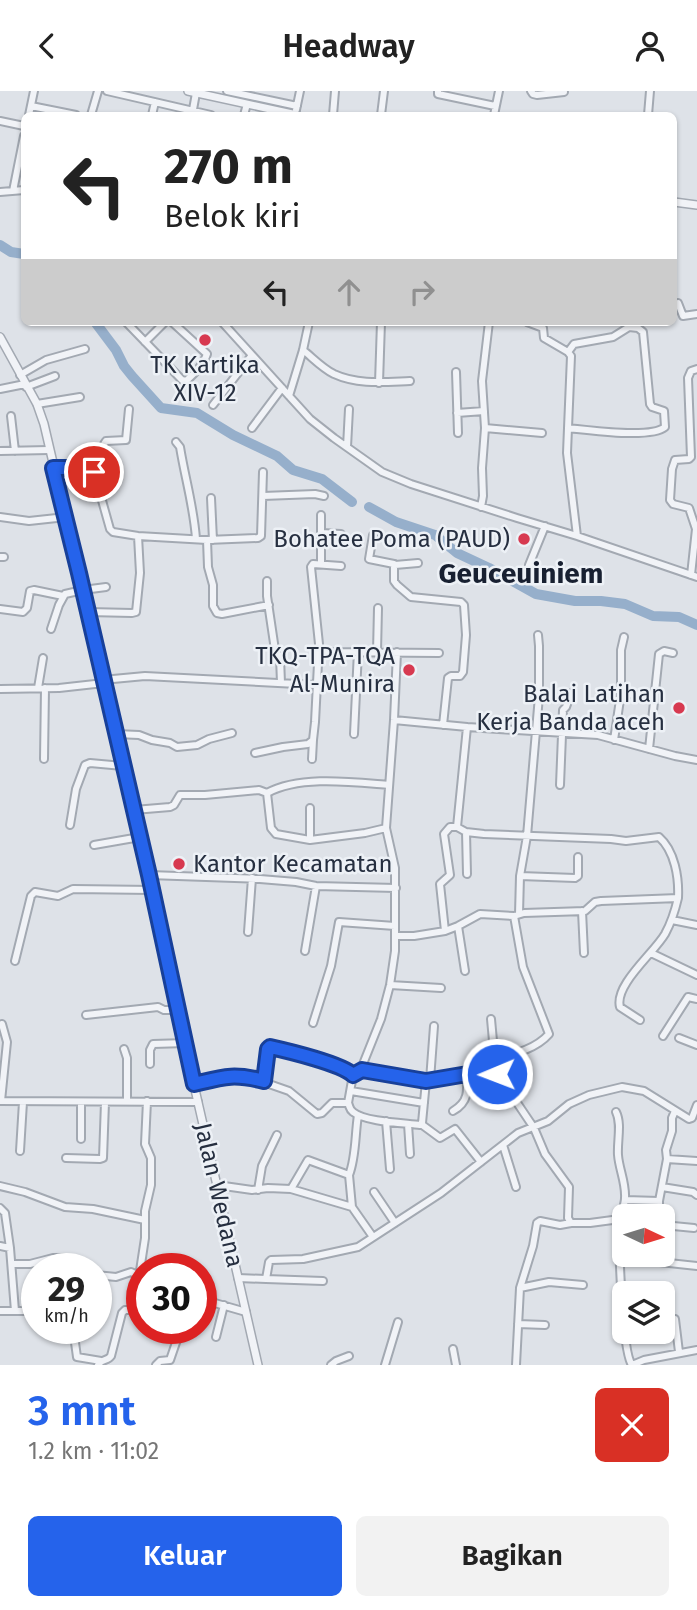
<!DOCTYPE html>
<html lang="id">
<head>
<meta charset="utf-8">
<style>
  :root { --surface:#fff; --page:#f2f2f2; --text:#222; --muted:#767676; --accent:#2563eb }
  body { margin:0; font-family:"Fira Sans",sans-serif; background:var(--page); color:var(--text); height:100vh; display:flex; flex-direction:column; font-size:26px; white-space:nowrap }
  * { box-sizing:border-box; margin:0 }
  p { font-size:23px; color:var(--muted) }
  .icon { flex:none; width:38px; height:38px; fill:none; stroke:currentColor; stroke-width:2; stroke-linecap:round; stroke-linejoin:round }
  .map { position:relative; height:1274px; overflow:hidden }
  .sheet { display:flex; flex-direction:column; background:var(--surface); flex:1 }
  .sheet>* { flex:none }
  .guide { position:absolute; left:21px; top:21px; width:656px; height:214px; border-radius:10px; box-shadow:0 2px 5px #0004; background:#fff; color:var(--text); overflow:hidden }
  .needle { width:46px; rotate:94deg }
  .buttons { position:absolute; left:612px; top:1113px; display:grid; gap:14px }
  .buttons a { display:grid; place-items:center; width:63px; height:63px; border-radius:10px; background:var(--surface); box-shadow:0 2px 5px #0004; font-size:35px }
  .speed { position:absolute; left:21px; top:1162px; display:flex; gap:14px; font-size:35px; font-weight:700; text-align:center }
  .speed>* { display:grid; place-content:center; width:91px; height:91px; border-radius:50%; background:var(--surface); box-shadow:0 2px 5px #0004; line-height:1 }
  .speed small { font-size:18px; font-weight:400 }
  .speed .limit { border:10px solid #d22; background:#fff; color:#111 }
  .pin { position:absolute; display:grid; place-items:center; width:60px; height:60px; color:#fff; margin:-30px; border:4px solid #fff; border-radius:50%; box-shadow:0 2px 7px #0007 }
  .me { position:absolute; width:77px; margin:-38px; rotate:269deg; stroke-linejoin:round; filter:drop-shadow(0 0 5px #0008) }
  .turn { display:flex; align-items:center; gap:24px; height:147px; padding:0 28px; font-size:32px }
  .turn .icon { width:91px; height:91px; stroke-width:2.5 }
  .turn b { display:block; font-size:49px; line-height:60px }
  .lanes { display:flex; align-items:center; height:66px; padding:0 28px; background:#0003; justify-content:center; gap:35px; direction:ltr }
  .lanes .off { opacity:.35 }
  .round { display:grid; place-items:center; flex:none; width:74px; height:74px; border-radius:10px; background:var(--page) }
  .overview { display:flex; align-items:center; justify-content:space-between; height:119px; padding:0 28px }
  h1 { font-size:42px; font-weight:600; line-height:52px; color:var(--accent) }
  .primary-button { display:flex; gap:14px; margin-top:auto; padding:14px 28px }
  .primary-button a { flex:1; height:80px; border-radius:10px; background:var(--accent); color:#fff; font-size:28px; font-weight:600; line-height:80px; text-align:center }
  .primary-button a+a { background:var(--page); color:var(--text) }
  header { display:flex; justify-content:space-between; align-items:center; height:91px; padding:0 28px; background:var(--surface); font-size:32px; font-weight:600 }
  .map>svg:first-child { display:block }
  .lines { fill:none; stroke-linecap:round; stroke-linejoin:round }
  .river { stroke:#96afcb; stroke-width:10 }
  .minor-casing { stroke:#a3a9b2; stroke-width:10 }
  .tertiary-casing { stroke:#a3a9b2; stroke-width:10 }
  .minor { stroke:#f1f3f7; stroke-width:6 }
  .tertiary { stroke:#f1f3f7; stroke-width:7 }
  .route-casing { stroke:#184099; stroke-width:18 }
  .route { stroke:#2563eb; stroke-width:12 }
  .poi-dot { fill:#d73950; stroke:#edf1f6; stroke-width:2.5 }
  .labels { text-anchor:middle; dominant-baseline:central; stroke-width:5; stroke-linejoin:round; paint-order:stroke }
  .poi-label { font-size:24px; fill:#262f40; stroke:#edf1f6; text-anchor:end }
  .street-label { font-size:24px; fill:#262f40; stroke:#edf1f6 }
  .quarter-label { font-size:28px; font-weight:bold; fill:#182031; stroke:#edf1f6 }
</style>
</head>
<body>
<header><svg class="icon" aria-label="back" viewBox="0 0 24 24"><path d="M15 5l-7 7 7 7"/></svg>Headway<svg class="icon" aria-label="person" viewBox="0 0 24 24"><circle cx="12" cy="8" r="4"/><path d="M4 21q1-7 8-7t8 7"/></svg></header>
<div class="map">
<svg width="697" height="1274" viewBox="0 0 697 1274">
  <rect width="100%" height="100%" fill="#dee2e8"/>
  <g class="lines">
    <!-- river -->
    <path class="river" d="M0,154L11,161L24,163
      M95,231L116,259L124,275L132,285L161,317L197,322L233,344L277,365L293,379L322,388L352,411
      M369,416L396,431L435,444L457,462L489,477L536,503L575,510H601L625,513L653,525L679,526L697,534"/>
    <defs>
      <path id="minor" d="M107,0L211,24
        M227,0L297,15
        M438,0V3L495,15
        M531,0L533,3L537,4L564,1
        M31,15L76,24
        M296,19L300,0
        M29,24L34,0
        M91,24L98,0
        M152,24L155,11
        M192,24L196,2
        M244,24L247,13
        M333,24L335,0
        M381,24L384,0
        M494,24L499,0
        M648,24L650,0
        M0,30L24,35
        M13,100L24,45
        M0,101L24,99
        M678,212L683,225L697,223
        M126,231L182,289L186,290C194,283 204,273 207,263L172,231
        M222,231L310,328L334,347L382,381L411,393L517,427L577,445L697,486
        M527,231L543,237L544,247L568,261L571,265L568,337
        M145,251L165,231
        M303,259C313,267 322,277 334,283C358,294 384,291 410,290
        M568,261L574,253L613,246L629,236
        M456,281L458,342
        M20,284L46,269L85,258
        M379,292L381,231
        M26,296L55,285
        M0,298L25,293
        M289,305L303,259L309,231
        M37,313L80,306
        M213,314L252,264
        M457,322L484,320
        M11,325L15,360
        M252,337L282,297
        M485,337L542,342
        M176,351L180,356C185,387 194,417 196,448
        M347,356L349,318
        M0,360L49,359
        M53,377H89L94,381L110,438L113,441L138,445L207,449L258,447L261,445L263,381
        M90,377L100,376L103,373L104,353L106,350L126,349L129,318
        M263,405L315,403L324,405
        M211,407L213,449
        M481,416L483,405L482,377L485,337L482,290L489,231
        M0,426L29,430L66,426
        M321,442L341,443
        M373,444L369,468L394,473V490L397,494L411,506L461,511L464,514L466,544L463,581L460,585H451L448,587L443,634
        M577,445L567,362L568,337C588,339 651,348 665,336L664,320L652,316L650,313L643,241L638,237L629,236L628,231
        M207,449L208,476L213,494V515L217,522L222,523L269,514
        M0,466H4
        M321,472V424
        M395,474L418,472
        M529,474L545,435
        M691,484L696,438L689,417L673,413L670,409L672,378L675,369L689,368L691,366L688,287L691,280L697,278
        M267,490V505L275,559L280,566L281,592
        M0,518L23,521L27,517L30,500L34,499L63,505
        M88,521L132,522L136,521L140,482L138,445
        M51,538L59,514L65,503L83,499L106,496
        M319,561L439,562
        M377,561L378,517
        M397,561L394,629L386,737L395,777V860L390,894L381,928L361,978L387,985L426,990L491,979L495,975V972L491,928
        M38,597L43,567
        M0,598L59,597L104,592L113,588L145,585L316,594
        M621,602L654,606
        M394,629L467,636L598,644L675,665L697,669
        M467,636L457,736L466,741L484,743L611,748L626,750L659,746C675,760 679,787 678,807
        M116,643L139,644L152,649L170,652L177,656L197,654L209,648L232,642
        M354,643L358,560
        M614,649L621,602V559L624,546
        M649,658L659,563L664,560L673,562
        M255,662L283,656L308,653L313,649L315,631L319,553L311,476L313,473L341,475
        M44,668L45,597
        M312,668L313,649
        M560,694L563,619L566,616L571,602
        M267,702C300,684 352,691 389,694
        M134,719L170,716L174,714L180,704H205L259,699L267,702L271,737L276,743L310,749L365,742L386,737
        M70,734L76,698L85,674L90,672L123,675
        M466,741L467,783
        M310,749V717
        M94,754L140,746
        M149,784L260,788L296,791L316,795L396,797
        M520,785L575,787L578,785V766
        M582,820L584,862
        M519,823L520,785L527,745L539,605V555L538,544
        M672,829L697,834
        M458,835L465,880
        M445,840L440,793L450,784L444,743L450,736H457
        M248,841L252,787
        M396,845H414L445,840L458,835L480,823L514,825L524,822L585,820L595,811L601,810L678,807C675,820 671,832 665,843C654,862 614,894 620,916L640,929
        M305,860L316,795
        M651,862L697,884
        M15,870L31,805L35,801L58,805L73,798L152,799
        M390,894L441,897
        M86,924L158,916L164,919H178
        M313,932L331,875L339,831L395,835
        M663,945L688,906L697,908
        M679,947L697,954
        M124,958L127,967V1010
        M495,968C514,963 536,958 549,943L523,876L514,825
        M150,973V959L153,953L186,952
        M491,979L499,985L534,1037L545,1063L569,1096L568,1127L571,1132
        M430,989L434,935
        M263,990L268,958L270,956L303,964L350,980L353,984
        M194,994L224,986L246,985L289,1000L317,1023L322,1022L332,1012H348C350,1016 349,1018 353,1021C365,1031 404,1032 420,1034L422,1032L426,990
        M351,1000L424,1012
        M0,1010L198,1011
        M1,1010L7,951L2,933
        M348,1012L353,984
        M453,1020C469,1011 468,999 466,984
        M616,1021C622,1033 617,1050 618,1064C619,1078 626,1092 625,1107C625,1114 621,1121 620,1128C618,1149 622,1261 632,1274
        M386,1030L390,1078
        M408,1033L410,1063
        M421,1033L440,1047L455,1038L481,1071
        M81,1048V1011
        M503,1054L516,1096
        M20,1060L23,1011
        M66,1067L100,1068L103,1067L105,1011
        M667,1068L697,1070
        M349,1084C356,1067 355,1043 358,1024
        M217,1094L252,1099L268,1097L291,1098L352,1116
        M0,1095L25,1101L65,1116L93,1118L145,1129
        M662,1096L693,1101L697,1104
        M291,1098L308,1069L349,1084L352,1116L373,1146
        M258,1099L262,1075L277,1044
        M374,1101L395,1132
        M625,1109L659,1110L667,1068L666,1059L672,1040V1027L675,1020
        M0,1117L5,1122L10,1157
        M659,1125V1110
        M663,1134L694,1137
        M0,1155L10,1157L15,1220
        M641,1169L697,1175
        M13,1173H30L53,1167H63L84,1178
        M96,1184L116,1186L131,1181L140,1185
        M238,1187L266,1188L269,1171L271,1169L303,1168L358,1156L441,1102L518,1042L548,1030L569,1013L589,1004L622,996L644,1000L689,1028L692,1027L697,1014
        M266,1188L323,1190
        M520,1197L533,1155L537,1132L540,1130L560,1134L571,1132H590L620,1128
        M201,1208L246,1221
        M134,1219L145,1147V1120L151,1094V1067L145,1053L147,1010
        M0,1220H37
        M675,1228L679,1261
        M518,1233L545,1234
        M73,1237L77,1266L101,1270
        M216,1246L224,1214
        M453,1258L456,1274
        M98,1274C101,1268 108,1270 111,1265L122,1222L125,1219H142
        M156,1274L160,1270L170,1269L181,1237
        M331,1274L336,1270L349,1265
        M385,1274L398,1231
        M516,1274L520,1197L549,1191L583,1194
        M632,1274L644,1269L697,1259"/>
      <path id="tertiary" d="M188,0L297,24
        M674,111L697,114
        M0,246L37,313L44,333L149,784L194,994L258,1274"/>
    </defs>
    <!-- minor casing -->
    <use href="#minor" class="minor-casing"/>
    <!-- tertiary casing -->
    <use href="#tertiary" class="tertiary-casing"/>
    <!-- minor -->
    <use href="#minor" class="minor"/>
    <!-- tertiary -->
    <use href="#tertiary" class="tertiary"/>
  </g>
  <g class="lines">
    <defs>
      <path id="route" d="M94,381L89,377H53L79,482L149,784L194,993C223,986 233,982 264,990L268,958L270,956C288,960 342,973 353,984L362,979L426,990L491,979L497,983"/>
    </defs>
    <!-- route casing -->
    <use href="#route" class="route-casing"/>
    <!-- route -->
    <use href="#route" class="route"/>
  </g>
  <!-- markers -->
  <g class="poi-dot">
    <circle cx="205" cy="249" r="7"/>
    <circle cx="524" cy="448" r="7"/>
    <circle cx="409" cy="579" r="7"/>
    <circle cx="679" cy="617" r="7"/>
    <circle cx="179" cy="773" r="7"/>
  </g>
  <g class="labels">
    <!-- poi labels -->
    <g class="poi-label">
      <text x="205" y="274" text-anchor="middle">TK Kartika<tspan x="205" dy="28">XIV-12</tspan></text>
      <text x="510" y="448">Bohatee Poma (PAUD)</text>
      <text x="395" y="565">TKQ-TPA-TQA<tspan x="395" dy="28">Al-Munira</tspan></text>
      <text x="665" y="603">Balai Latihan<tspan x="665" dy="28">Kerja Banda aceh</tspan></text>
      <text x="193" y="773" text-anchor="start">Kantor Kecamatan</text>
    </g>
    <!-- street labels -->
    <g class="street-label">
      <text transform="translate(219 1104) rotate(77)">Jalan Wedana</text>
    </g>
    <!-- quarter labels -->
    <g class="quarter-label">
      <text x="521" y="482">Geuceuiniem</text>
    </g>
  </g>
</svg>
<div class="buttons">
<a><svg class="needle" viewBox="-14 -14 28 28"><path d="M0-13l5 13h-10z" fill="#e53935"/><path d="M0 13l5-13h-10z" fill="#767676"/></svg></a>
<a><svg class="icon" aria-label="layers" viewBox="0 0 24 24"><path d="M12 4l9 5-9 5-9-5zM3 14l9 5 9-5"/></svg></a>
</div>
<div class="speed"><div>29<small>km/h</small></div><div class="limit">30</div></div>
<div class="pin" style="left:94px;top:381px;background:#d93025"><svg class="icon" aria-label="arrive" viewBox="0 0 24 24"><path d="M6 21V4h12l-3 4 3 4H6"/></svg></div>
<svg class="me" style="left:497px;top:983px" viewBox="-20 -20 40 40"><circle r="17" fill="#2563eb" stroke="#fff" stroke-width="3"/><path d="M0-11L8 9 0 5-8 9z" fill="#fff"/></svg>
<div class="guide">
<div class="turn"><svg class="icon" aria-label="left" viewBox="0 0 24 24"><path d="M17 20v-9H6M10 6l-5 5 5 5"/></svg><div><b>270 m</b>Belok kiri</div></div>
<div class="lanes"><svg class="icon" aria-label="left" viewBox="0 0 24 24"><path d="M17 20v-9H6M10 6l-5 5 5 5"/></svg><svg class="icon off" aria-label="ahead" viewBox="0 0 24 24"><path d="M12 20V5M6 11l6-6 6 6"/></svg><svg class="icon off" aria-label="right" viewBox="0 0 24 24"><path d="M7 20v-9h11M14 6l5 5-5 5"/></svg></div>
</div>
</div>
<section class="sheet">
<div class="overview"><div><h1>3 mnt</h1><p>1.2 km · 11:02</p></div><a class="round" style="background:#d93025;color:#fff"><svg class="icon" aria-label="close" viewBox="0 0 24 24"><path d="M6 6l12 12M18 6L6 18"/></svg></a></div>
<div class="primary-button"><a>Keluar</a><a>Bagikan</a></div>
</section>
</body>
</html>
